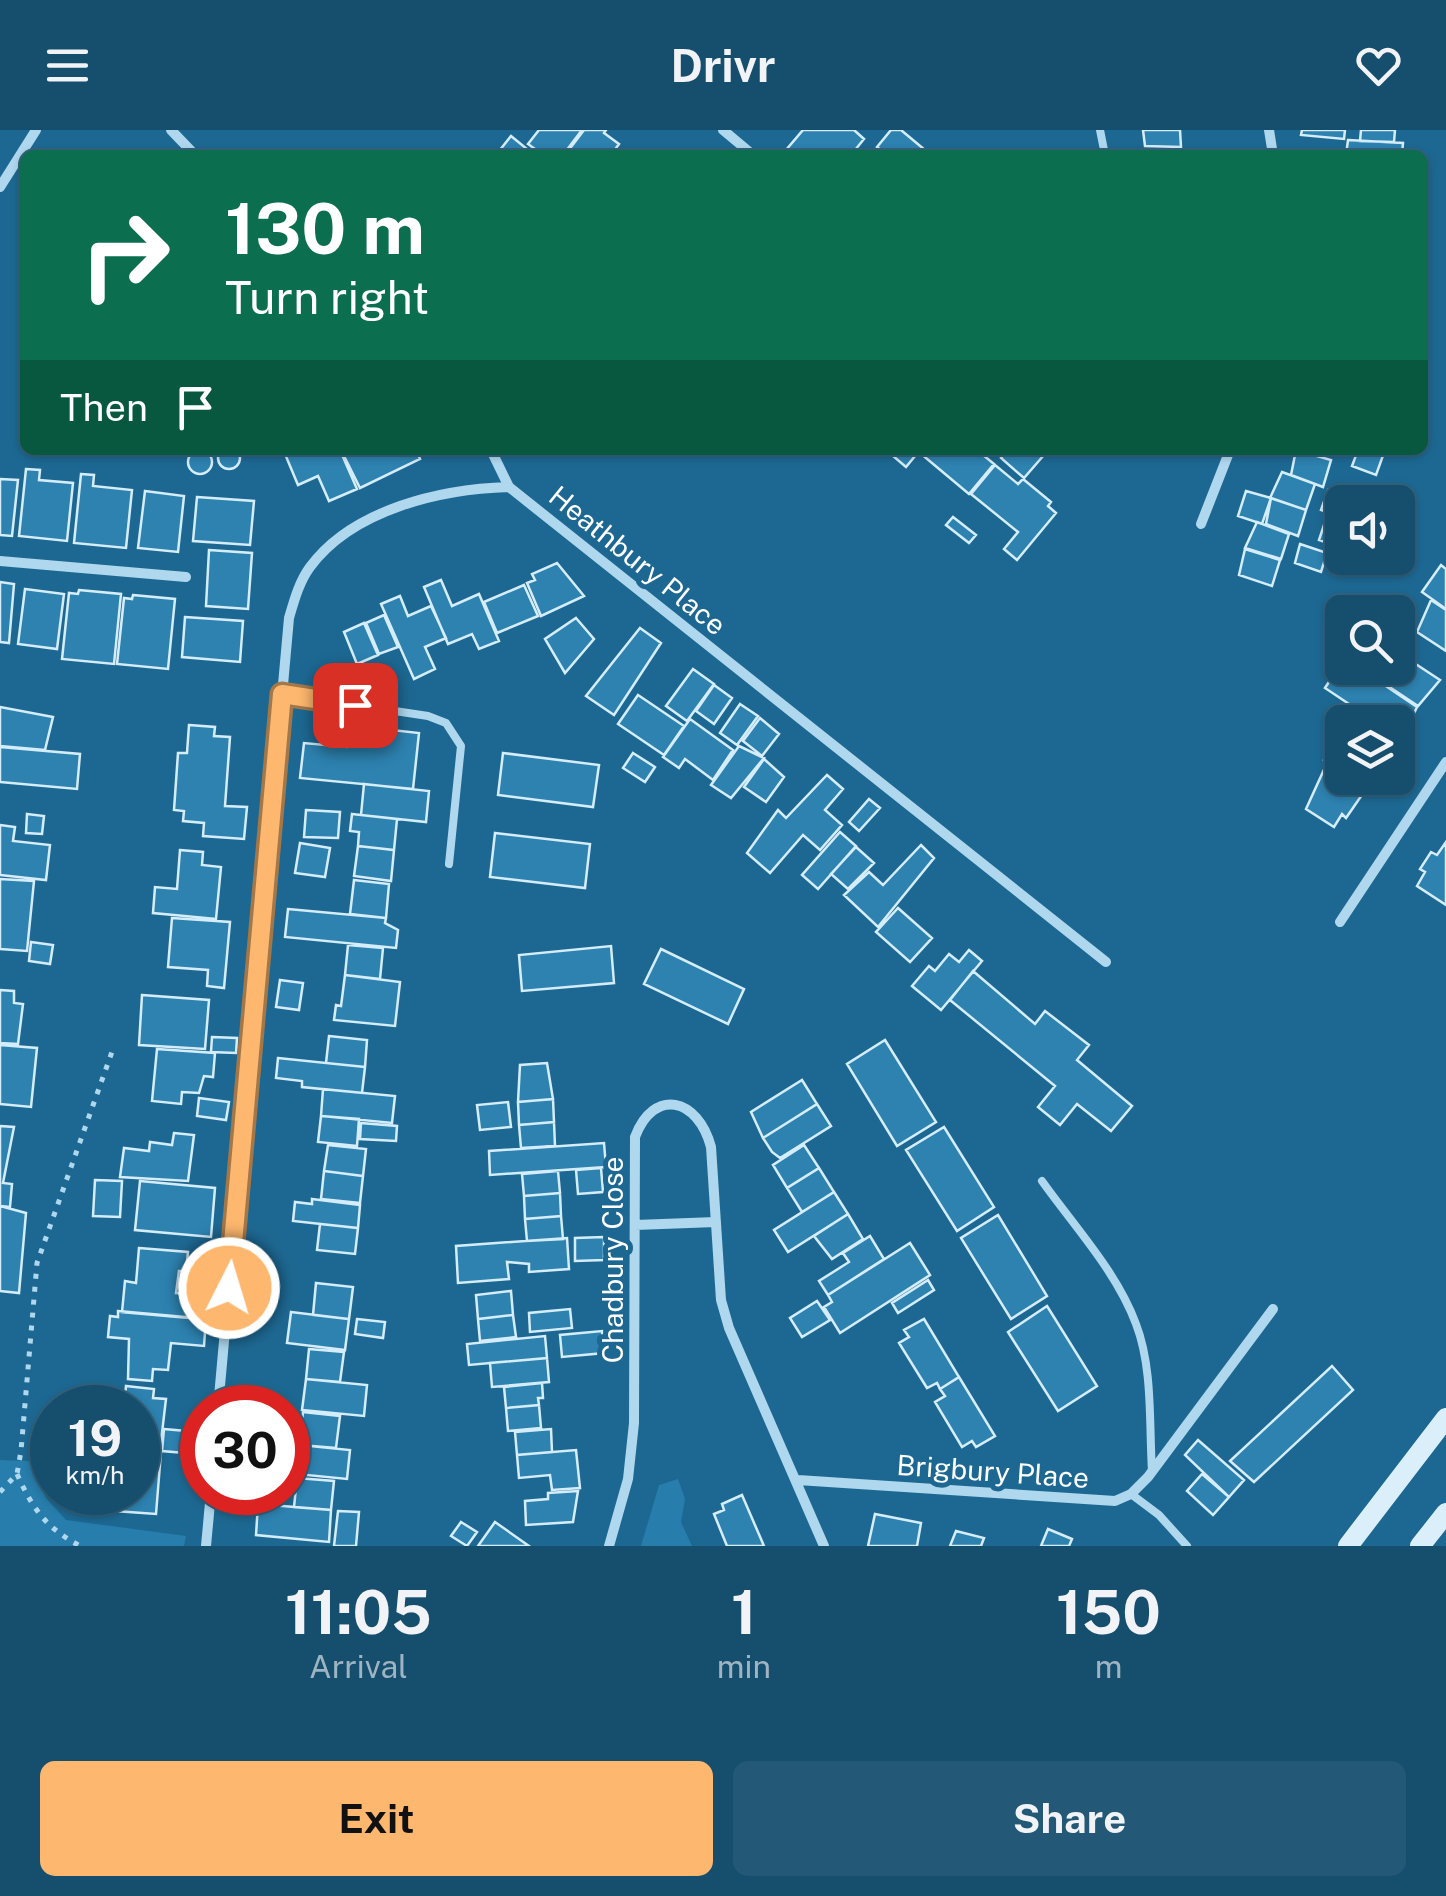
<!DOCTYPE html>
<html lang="en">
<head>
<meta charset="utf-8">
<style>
  :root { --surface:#164e6e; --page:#235876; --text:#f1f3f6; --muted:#9eb4c2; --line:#356581; --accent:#fdb76e }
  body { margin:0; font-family:"Public Sans",sans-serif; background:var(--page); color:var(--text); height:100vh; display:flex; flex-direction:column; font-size:38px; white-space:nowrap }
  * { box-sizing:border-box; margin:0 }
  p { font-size:32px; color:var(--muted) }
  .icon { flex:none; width:55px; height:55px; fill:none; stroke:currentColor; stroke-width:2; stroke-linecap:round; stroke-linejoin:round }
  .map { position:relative; height:1416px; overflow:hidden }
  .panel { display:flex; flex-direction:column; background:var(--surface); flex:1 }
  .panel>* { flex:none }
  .top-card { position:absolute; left:20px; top:20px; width:1408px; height:305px; border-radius:15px; box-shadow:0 2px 8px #0004,0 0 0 2px var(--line); background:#0b6e4f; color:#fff; overflow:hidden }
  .fabs { position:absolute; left:1325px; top:355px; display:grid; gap:20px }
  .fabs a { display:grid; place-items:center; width:90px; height:90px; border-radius:15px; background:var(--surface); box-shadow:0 2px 8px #0004,0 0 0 2px var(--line); font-size:50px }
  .speed { position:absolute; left:30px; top:1255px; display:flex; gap:20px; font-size:50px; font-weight:700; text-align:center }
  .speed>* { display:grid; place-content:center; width:130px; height:130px; border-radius:50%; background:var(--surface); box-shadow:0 2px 8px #0004,0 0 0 2px var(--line); line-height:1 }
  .speed small { font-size:25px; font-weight:400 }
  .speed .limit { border:15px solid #d22; background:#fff; color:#111 }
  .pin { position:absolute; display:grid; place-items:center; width:85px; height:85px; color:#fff; margin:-42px; border-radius:20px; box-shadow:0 5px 15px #0006 }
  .me { position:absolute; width:110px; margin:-55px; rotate:5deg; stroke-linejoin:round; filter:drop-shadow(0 0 8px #0008) }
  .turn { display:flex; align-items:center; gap:35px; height:210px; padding:0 40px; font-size:45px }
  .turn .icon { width:130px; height:130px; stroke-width:2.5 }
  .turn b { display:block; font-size:70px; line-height:85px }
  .then { display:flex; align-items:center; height:95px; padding:0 40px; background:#0003; gap:20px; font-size:38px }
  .eta { display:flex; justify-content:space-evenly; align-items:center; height:170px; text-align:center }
  .eta b { font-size:60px; font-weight:700; line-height:70px }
  .action { display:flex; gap:20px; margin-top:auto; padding:20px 40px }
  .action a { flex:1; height:115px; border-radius:15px; background:var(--accent); color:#111; font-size:40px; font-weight:700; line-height:115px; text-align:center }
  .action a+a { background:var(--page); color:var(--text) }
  header { display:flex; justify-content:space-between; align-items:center; height:130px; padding:0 40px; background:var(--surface); font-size:45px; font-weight:700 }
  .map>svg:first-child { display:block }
  .green { fill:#277dab }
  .building { fill:#2d82b0; stroke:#d5edfa; stroke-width:2.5 }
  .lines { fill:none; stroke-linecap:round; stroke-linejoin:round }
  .path { stroke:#afd8ee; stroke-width:5; stroke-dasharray:5 8; stroke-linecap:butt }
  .lane { stroke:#afd8ee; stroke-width:8 }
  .street { stroke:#afd8ee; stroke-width:10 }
  .secondary { stroke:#dbeffa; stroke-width:20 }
  .route-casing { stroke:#a47748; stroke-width:25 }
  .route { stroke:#fdb76e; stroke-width:18 }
  .labels { text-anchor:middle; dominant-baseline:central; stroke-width:10; stroke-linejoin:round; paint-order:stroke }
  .street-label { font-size:28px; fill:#fff; stroke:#1d6892 }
</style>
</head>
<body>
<header><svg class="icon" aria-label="menu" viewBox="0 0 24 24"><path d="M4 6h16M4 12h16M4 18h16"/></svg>Drivr<svg class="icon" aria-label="heart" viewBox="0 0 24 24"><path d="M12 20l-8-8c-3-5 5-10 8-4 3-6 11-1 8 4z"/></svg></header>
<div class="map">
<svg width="1446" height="1416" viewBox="0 0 1446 1416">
  <rect width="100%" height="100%" fill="#1d6892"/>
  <!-- green -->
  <path class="green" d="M0,1330L29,1331L46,1368L66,1390L186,1406L184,1416H0Z
    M678,1349L685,1369L681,1392L692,1416H641L659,1355Z"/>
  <!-- building -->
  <path class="building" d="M539,0H582L563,25L542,24L528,14Z
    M584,0H606L604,3L619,14L611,25H565Z
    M803,0H854L864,9L851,25H791L786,20Z
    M891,0H901L931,25H901L895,20L887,25L877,17Z
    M1143,0H1180L1181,17L1145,16Z
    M1302,0H1345L1344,9L1301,5Z
    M1361,0H1395L1394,12L1360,11Z
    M511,6L527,19L521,25H496Z
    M1348,10L1403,13L1402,25H1346Z
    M218 328a11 11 0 1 1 22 0a11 11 0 1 1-22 0Z
    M295,320H340L357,359L329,371L318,346L298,355L285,324Z
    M341,320H416L420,329L360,358Z
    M886,320H920L906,337Z
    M922,320H977L994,334L969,364L920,323Z
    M1008,320H1038L1044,325L1024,348L1001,328Z
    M1296,320L1331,330L1323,357L1291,345Z
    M1358,320H1385L1376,345L1352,336Z
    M188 332a12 12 0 1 1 24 0a12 12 0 1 1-24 0Z
    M995,335L1018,354L1023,349L1051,372L1048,376L1056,383L1017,430L1004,419L1018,402L971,364Z
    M26,339L40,340L39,350L73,353L67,411L19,406Z
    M1282,342L1315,354L1306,380L1270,368Z
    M81,344L94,345L93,356L132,360L126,418L74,413Z
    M0,349L18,350L12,406L0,405Z
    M1328,360L1366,371V372H1342V387L1321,380Z
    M145,361L184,366L178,422L138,418Z
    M1246,361L1271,368L1262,394L1238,386Z
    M197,367L254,371L250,415L193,411Z
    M1271,368L1306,380L1298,406L1266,394Z
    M953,387L976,405L969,413L946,395Z
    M1326,389L1342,395V418L1319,410Z
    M1257,392L1289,404L1281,429L1245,418Z
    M1300,414L1327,423L1321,442L1295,433Z
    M1245,419L1280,430L1272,456L1239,445Z
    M209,420L252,423L248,479L206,476Z
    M557,433L584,466L541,486L527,453L535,450L532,444Z
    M1441,435L1446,439V479L1422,462Z
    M441,450L452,476L479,464L499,511L479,519L472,504L448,514L424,457Z
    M0,452L14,454L9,513L0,512Z
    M524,455L538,486L497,503L484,472Z
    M25,459L64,464L57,519L18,514Z
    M79,460L121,464L114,534L62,529L69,463L78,464Z
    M133,465L175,469L168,539L117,534L124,468L132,469Z
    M400,466L408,486L431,476L446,508L425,517L435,539L414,549L381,474Z
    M1431,470L1446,480V521L1417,502Z
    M384,485L398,517L379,524L366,493Z
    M185,487L243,491L240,532L182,527Z
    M576,488L594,509L565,543L545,509Z
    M364,493L378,525L357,534L344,502Z
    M640,498L661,513L614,585L586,566Z
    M1402,525L1440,550L1418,576L1379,550L1387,538H1398Z
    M1342,532V538H1359L1417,577L1402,609L1398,592H1376L1325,558Z
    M693,539L714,554L687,591L666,576Z
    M714,555L732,568L714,594L696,581Z
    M638,565L684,596L664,625L618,594Z
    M740,574L758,586L737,615L720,603Z
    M0,577L53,587L45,620L0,616Z
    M760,588L779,604L762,626L743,611Z
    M690,589L733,620L713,650L685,629L679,638L663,627Z
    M189,595L215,597L214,606L230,607L225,676L247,677L244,709L203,706L204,693L183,691L184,681L174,680L178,623H187Z
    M365,597L419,603L413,659L300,648L304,613L347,617L356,600Z
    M1339,607L1342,609V642L1324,630Z
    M739,616L764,628L731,668L711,655Z
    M0,617L80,624L77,659L0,652Z
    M503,623L599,635L593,677L498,665Z
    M633,623L655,637L645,652L623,638Z
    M764,629L784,647L766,672L744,657Z
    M1327,633L1366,659L1346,688L1342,684L1334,697L1306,679Z
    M827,645L843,659L825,680L842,695L820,720L803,705L770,743L747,723L778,680L786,688Z
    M364,654L429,661L426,692L361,685Z
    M869,669L880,678L859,701L849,692Z
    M306,680L340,682L338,708L304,707Z
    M27,684L44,686L42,704L26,703Z
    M352,684L397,689L394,720L358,716L359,702L350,701Z
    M0,695L15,697L13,711L50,715L46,750L0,745Z
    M840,702L856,716L818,759L802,745Z
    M495,703L590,714L585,758L490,747Z
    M1446,712V775L1417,756L1425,742L1420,739L1431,722L1437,725Z
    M300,713L330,718L325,747L295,743Z
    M921,715L934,728L878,797L844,765L869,742L883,755Z
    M358,716L394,720L391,751L354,746Z
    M856,717L874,733L848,759L831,744Z
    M180,720L203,722L202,735L221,737L216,789L153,783L155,757L177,759Z
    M0,749L34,751L27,821L0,819Z
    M354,750L389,754L386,788L350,784Z
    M898,778L932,808L910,832L876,802Z
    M288,779L386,788L385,793L398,800L396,818L285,807Z
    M172,788L230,792L224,858L207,856L208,840L168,837Z
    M31,812L53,815L50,834L29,831Z
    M348,815L383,818L380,849L345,845Z
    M611,816L614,853L522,861L519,825Z
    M661,819L744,859L728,894L644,854Z
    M969,820L982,831L941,880L912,856L929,836L935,841L949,824L959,832Z
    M973,841L1035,894L1045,881L1089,915L1077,930L1132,976L1111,1001L1077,974L1060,995L1038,977L1055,956L950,870Z
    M345,845L400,852L395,896L334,890L336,875L341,876Z
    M280,850L303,853L299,880L276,877Z
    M0,860L14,861V873L23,874L18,914L0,913Z
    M142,865L209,870L205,919L139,915Z
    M329,906L367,910L365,937L326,933Z
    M212,907L237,908L236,923L211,922Z
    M885,910L936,992L897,1016L847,934Z
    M0,915L37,918L31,977L0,974Z
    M157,919L215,923L213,947L204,946L199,963L182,962L181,974L152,971Z
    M278,928L365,937L362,963L302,957V951L276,948Z
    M547,933L553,969L518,972L520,935Z
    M802,950L817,974L763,1008L751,982Z
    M323,959L395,966L392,993L321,986Z
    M199,968L229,972L226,990L197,986Z
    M553,969L554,992L519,995L518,972Z
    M508,972L511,997L480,1000L477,975Z
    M817,974L831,996L780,1028L772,1022L763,1008Z
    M321,986L359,989L357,1016L318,1012Z
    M554,992L555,1016L521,1018L519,995Z
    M361,993L397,996L396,1011L360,1009Z
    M0,996L14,997L3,1053L12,1054L10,1077L0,1076Z
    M944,997L994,1077L957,1101L906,1020Z
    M174,1003L194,1005L188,1051L120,1047L124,1018L149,1021L150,1012L172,1015Z
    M604,1013L606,1037L490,1045L489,1021Z
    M328,1015L366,1019L363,1046L324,1041Z
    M804,1015L819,1038L787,1058L773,1035Z
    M601,1038L603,1062L578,1064L576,1040Z
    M819,1038L834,1062L802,1082L787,1058Z
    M324,1041L363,1046L360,1073L321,1069Z
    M558,1041L560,1063L524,1066L522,1044Z
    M95,1050L122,1051L120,1087L93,1086Z
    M140,1051L215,1058L211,1107L135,1100Z
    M834,1062L848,1084L788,1122L774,1100Z
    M560,1063L561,1086L525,1089L524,1066Z
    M312,1069L360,1075L358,1098L293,1091L295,1072L312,1074Z
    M0,1076L26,1083L19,1163L0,1161Z
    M848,1084L863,1109L832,1129L814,1106Z
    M998,1085L1047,1166L1011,1189L961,1108Z
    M561,1086L563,1109L527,1111L525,1089Z
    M320,1094L358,1098L355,1124L317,1120Z
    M870,1106L884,1129L828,1165L819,1151L849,1132L843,1123Z
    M604,1107V1130L575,1131V1108Z
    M567,1108L569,1139L529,1142V1134L507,1132L509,1149L458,1153L456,1116Z
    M910,1113L930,1145L840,1203L824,1177L832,1172L828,1165Z
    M139,1118L188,1122L186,1141H179L176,1163L191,1164L188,1188L122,1182L125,1151L136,1153Z
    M928,1150L934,1160L898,1183L892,1173Z
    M316,1153L353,1157L349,1189L313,1185Z
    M511,1161L513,1185L478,1189L476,1165Z
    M817,1171L830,1190L802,1207L790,1188Z
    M1047,1176L1097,1256L1058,1281L1008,1202Z
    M570,1179L572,1198L530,1202L529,1183Z
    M118,1181L206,1189L204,1216L171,1213L168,1240L153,1239L152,1251L128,1249L129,1209L108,1207L110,1186L118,1187Z
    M291,1182L349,1189L345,1220L287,1213Z
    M513,1185L516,1207L480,1211L478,1189Z
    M357,1189L385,1192L383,1208L355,1204Z
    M924,1189L959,1247L940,1259L937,1253L927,1258L899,1213L909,1207L904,1200Z
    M602,1201L604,1223L562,1227L560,1205Z
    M545,1206L547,1228L469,1235L467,1214Z
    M309,1219L344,1222L340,1252L306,1249Z
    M547,1228L549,1252L492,1257L490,1233Z
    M1332,1236L1353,1260L1254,1352L1230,1331Z
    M959,1247L995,1306L976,1317L972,1311L962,1317L935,1272L945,1266L940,1259Z
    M306,1249L367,1255L364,1286L302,1280Z
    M542,1253L543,1268H538L539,1275L506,1278L504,1257Z
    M126,1256L154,1259L153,1268L166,1269L160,1320L138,1318V1278H124Z
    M539,1275L541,1298L508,1301L506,1278Z
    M303,1282L340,1286L336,1318L300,1315Z
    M164,1299L197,1302L196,1324L162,1321Z
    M551,1299L552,1322L517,1325L515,1302Z
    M1198,1310L1244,1350L1229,1367L1185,1325Z
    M300,1315L350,1320L347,1349L296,1344Z
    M138,1320L161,1322L156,1384L115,1381L116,1362H138Z
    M576,1320L580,1358L552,1360L550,1345L519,1348L517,1325Z
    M1202,1344L1229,1367L1213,1385L1187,1361Z
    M297,1348L334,1351L331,1380L294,1377Z
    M578,1361L573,1392L526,1395L525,1371L548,1369V1363Z
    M742,1365L764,1416H727L714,1384L724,1380L722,1374Z
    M258,1374L331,1380L329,1412L256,1405Z
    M338,1381L359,1382L356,1416H334Z
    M875,1384L921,1393L917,1416H868Z
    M461,1392L477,1402L467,1416L451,1406Z
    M495,1392L529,1416H478Z
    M1048,1399L1072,1409L1069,1416H1041Z
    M956,1401L984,1408L981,1416H950Z"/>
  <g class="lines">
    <!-- path -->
    <path class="path" d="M17,1344C33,1379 45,1397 80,1416
      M0,1362L17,1344L21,1321L37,1133L113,919"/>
    <!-- lane -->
    <path class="lane" d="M1100,0L1105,25
      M282,564L428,586L446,593L461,616L449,734
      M1042,1051C1074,1096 1117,1142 1136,1194C1153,1238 1149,1294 1152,1341
      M1131,1364L1159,1385L1187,1416"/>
    <!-- street -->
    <path class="street" d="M171,0L195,25
      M723,0L753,25
      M1269,0L1273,25
      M0,57L36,0
      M491,320L509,357
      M1201,394L1230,320
      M0,431L186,447
      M1340,792L1446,632
      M635,1095L716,1092
      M218,1278L289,488C294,471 299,452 310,437C353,379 441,359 509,357L1106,832
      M798,1350L1115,1371L1131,1364L1148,1347L1273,1179
      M206,1416L211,1362
      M609,1416L628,1349L634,1293L635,1007C654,957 698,968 711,1017L721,1170L729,1198L824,1416"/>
    <!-- secondary -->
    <path class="secondary" d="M1348,1416L1446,1288
      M1420,1416L1446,1383"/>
  </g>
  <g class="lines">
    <defs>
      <path id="route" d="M229,1158L282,564L355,575"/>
    </defs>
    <!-- route casing -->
    <use href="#route" class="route-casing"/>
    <!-- route -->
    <use href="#route" class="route"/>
  </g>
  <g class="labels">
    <!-- street labels -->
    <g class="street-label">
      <text transform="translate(638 430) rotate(39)">Heathbury Place</text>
      <text transform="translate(612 1130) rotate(-90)">Chadbury Close</text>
      <text transform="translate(993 1341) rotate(4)">Brigbury Place</text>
    </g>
  </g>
</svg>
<div class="fabs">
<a><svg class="icon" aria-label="sound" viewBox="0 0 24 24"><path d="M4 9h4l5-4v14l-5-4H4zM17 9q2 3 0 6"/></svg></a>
<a><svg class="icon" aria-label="search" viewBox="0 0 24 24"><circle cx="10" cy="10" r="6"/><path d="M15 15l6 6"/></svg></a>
<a><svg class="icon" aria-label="layers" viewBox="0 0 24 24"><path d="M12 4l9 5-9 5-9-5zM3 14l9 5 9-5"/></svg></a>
</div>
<div class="speed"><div>19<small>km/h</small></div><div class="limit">30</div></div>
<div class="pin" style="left:355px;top:575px;background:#d93025"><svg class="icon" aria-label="arrive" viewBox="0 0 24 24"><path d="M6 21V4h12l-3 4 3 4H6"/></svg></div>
<svg class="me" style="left:229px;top:1158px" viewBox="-20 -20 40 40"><circle r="17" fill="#fdb76e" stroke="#fff" stroke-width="3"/><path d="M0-11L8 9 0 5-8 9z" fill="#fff"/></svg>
<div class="top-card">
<div class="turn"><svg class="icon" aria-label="right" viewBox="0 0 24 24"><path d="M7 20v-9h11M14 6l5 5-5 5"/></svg><div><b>130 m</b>Turn right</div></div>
<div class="then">Then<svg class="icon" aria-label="arrive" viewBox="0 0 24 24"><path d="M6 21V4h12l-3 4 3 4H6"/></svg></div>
</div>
</div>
<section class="panel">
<div class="eta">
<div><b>11:05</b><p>Arrival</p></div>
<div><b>1</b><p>min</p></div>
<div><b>150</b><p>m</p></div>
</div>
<div class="action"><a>Exit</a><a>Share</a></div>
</section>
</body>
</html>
